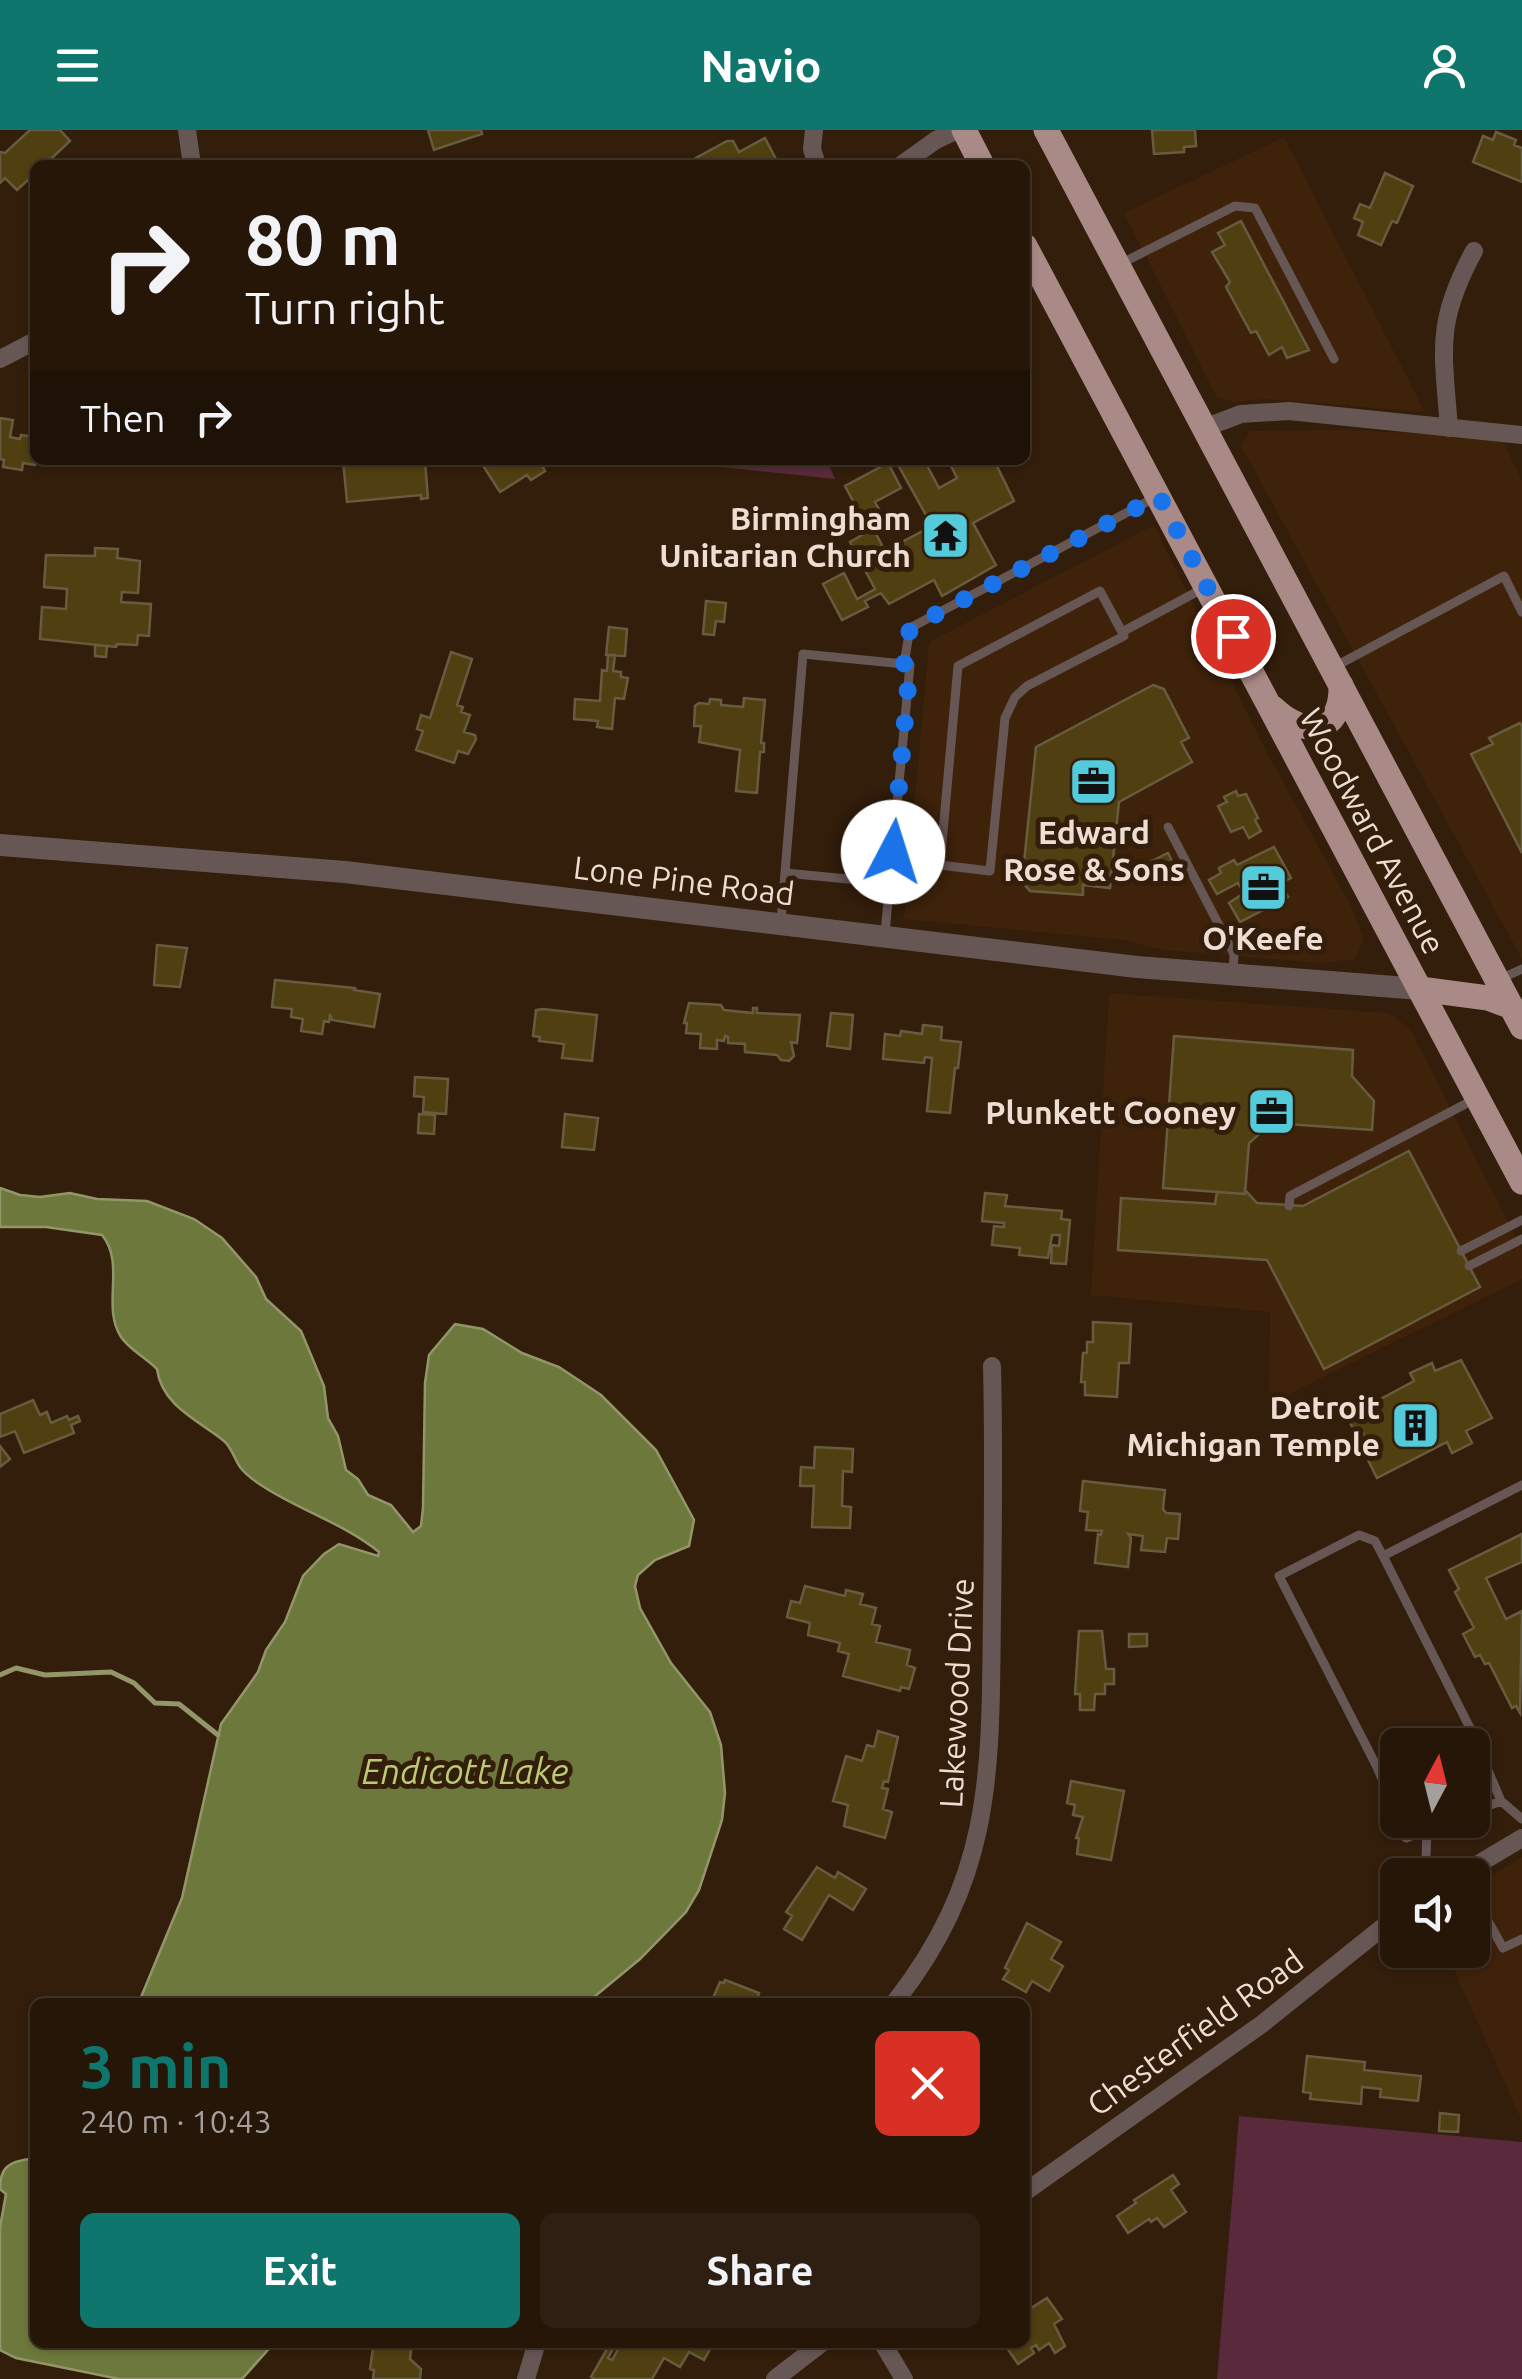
<!DOCTYPE html>
<html lang="en">
<head>
<meta charset="utf-8">
<style>
  :root { --surface:#261608; --page:#2e1f12; --text:#f1f3f6; --muted:#a49f9c; --line:#423529; --accent:#0f766e }
  body { margin:0; font-family:Ubuntu,sans-serif; background:var(--page); color:var(--text); height:100vh; display:flex; flex-direction:column; font-size:38px; white-space:nowrap }
  * { box-sizing:border-box; margin:0 }
  p { font-size:32px; color:var(--muted) }
  .icon { flex:none; width:55px; height:55px; fill:none; stroke:currentColor; stroke-width:2; stroke-linecap:round; stroke-linejoin:round }
  .map { position:relative; flex:1; overflow:hidden }
  .drawer { position:absolute; left:30px; top:1868px; width:1000px; height:350px; display:flex; flex-direction:column; background:var(--surface); border-radius:15px; box-shadow:0 2px 8px #0004,0 0 0 2px var(--line) }
  .drawer>* { flex:none }
  .guide { position:absolute; left:30px; top:30px; width:1000px; height:305px; border-radius:15px; box-shadow:0 2px 8px #0004,0 0 0 2px var(--line); background:#261608; color:var(--text); overflow:hidden }
  .needle { width:65px; rotate:7deg }
  .fabs { position:absolute; left:1380px; top:1598px; display:grid; gap:20px }
  .fabs a { display:grid; place-items:center; width:110px; height:110px; border-radius:15px; background:var(--surface); box-shadow:0 2px 8px #0004,0 0 0 2px var(--line); font-size:50px }
  .pin { position:absolute; display:grid; place-items:center; width:85px; height:85px; color:#fff; margin:-42px; border:5px solid #fff; border-radius:50%; box-shadow:0 2px 10px #0007 }
  .me { position:absolute; width:110px; margin:-55px; rotate:5deg; stroke-linejoin:round; filter:drop-shadow(0 0 8px #0008) }
  .turn { display:flex; align-items:center; gap:35px; height:210px; padding:0 50px; font-size:45px }
  .turn .icon { width:130px; height:130px; stroke-width:2.5 }
  .turn b { display:block; font-size:70px; line-height:85px }
  .then { display:flex; align-items:center; height:95px; padding:0 50px; background:#0003; gap:20px; font-size:38px }
  .round { display:grid; place-items:center; flex:none; width:105px; height:105px; border-radius:15px; background:var(--page) }
  .head { display:flex; align-items:center; justify-content:space-between; height:170px; padding:0 50px }
  h1 { font-size:60px; font-weight:600; line-height:75px; color:var(--accent) }
  .primary-button { display:flex; gap:20px; margin-top:auto; padding:20px 50px }
  .primary-button a { flex:1; height:115px; border-radius:15px; background:var(--accent); color:#fff; font-size:40px; font-weight:600; line-height:115px; text-align:center }
  .primary-button a+a { background:var(--page); color:var(--text) }
  header { display:flex; justify-content:space-between; align-items:center; height:130px; padding:0 50px; background:var(--accent); color:#fff; font-size:45px; font-weight:600 }
  .map>svg:first-child { display:block }
  .built { fill:#3e220a }
  .green { fill:#582a3b }
  .water { fill:#6d783c; stroke:#939669; stroke-width:2.5 }
  .lines { fill:none; stroke-linecap:round; stroke-linejoin:round }
  .stream { stroke:#939669; stroke-width:5 }
  .building { fill:#503f10; stroke:#675c3f; stroke-width:2.5 }
  .service { stroke:#665755; stroke-width:9 }
  .minor { stroke:#665755; stroke-width:18 }
  .tertiary { stroke:#665755; stroke-width:22 }
  .primary { stroke:#a98a86; stroke-width:25 }
  .route { stroke:#1a73e8; stroke-width:18; stroke-dasharray:0 32.4 }
  .labels { text-anchor:middle; dominant-baseline:central; stroke-width:10; stroke-linejoin:round; paint-order:stroke }
  .poi-label { font-size:32px; font-weight:bold; fill:#edddd2; stroke:#331d0b; text-anchor:end }
  .street-label { font-size:32px; fill:#edddd2; stroke:#331d0b }
  .water-label { font-size:35px; font-style:italic; fill:#bacb74; stroke:#331d0b }
</style>
</head>
<body>
<header><svg class="icon" aria-label="menu" viewBox="0 0 24 24"><path d="M4 6h16M4 12h16M4 18h16"/></svg>Navio<svg class="icon" aria-label="person" viewBox="0 0 24 24"><circle cx="12" cy="8" r="4"/><path d="M4 21q1-7 8-7t8 7"/></svg></header>
<div class="map">
<svg width="1522" height="2249" viewBox="0 0 1522 2249">
  <rect width="100%" height="100%" fill="#331d0b"/>
  <!-- built -->
  <path class="built" d="M1284,7L1425,282L1266,269L1233,272L1216,266L1124,83Z
    M1344,300L1501,307L1522,351V829L1241,316L1250,301Z
    M1154,395L1263,615L1351,776L1364,809L1355,829L1322,833L1163,820L1122,810L904,789L929,512Z
    M1109,863L1389,883L1410,899L1522,1119V1149L1269,1274L1270,1182L1091,1165Z
    M1522,1727V1991L1445,1820H1472L1473,1757Z"/>
  <!-- green -->
  <path class="green" d="M688,330H827L835,349L683,333Z
    M1239,1986L1522,2012V2249H1217Z"/>
  <!-- water -->
  <path class="water" d="M0,1058L20,1065L40,1067L70,1063L97,1069L147,1071L194,1089L222,1108L256,1147L266,1169L301,1201L324,1256L328,1288L338,1306L346,1340L358,1349L368,1365L391,1375L413,1402L421,1396L423,1378L425,1253L429,1225L455,1194L483,1199L522,1223L559,1237L601,1265L656,1320L694,1390L689,1416L655,1430L638,1445L635,1456L640,1478L671,1533L710,1582L721,1615L725,1663L722,1690L699,1760L686,1782L640,1829L588,1872H139L182,1768L221,1594L258,1542L266,1520L285,1492L303,1446L324,1424L339,1414L378,1426L379,1422C345,1394 301,1381 264,1357C256,1352 246,1345 240,1337C234,1328 232,1318 224,1311C198,1290 162,1276 157,1239C146,1228 130,1220 121,1207C101,1176 126,1134 102,1105L46,1097H0Z
    M29,2029L35,2030V2212L274,2213L242,2249H119L16,2228L0,2220V2097L6,2064L0,2059C0,2038 8,2032 29,2029Z"/>
  <g class="lines">
    <!-- stream -->
    <path class="stream" d="M0,1545L16,1538L45,1545L111,1542L134,1553L155,1573L179,1574L218,1605"/>
  </g>
  <!-- building -->
  <path class="building" d="M30,0H60L70,11L52,28L35,35L29,49L17,60L5,48L0,53V22L5,23Z
    M428,0H481L482,4L434,20Z
    M1152,0H1195L1196,16L1184,17V22L1154,24Z
    M1496,2L1516,10L1514,15L1522,18V52L1473,32L1483,6L1493,10Z
    M765,8L779,35H700L696,28L727,11H733L739,22Z
    M1385,43L1413,56L1397,93L1392,91L1381,115L1358,105L1363,92L1354,88L1360,74L1370,78Z
    M1241,91L1309,220L1287,228L1282,217L1269,225L1256,201L1251,203L1226,157L1230,152L1212,122L1225,115L1218,103Z
    M0,288L13,290L10,307L20,309L21,305L35,307V335L23,333L22,340L3,337L4,330L0,329Z
    M343,330L425,331L428,368L421,369V365L347,372Z
    M550,330L542,335L545,341L531,350L527,345L500,362L480,331Z
    M902,330H924L939,358L957,348L948,330H994L1014,371L973,393L996,435L942,466L934,450L889,474L881,463L865,471L868,477L842,490L823,454L844,443L857,469L875,459L850,412L869,401L845,356L888,333L901,358L875,372L884,388L871,394L885,421L932,396L897,333Z
    M95,418L118,419L117,428L140,431L138,463L122,462L121,472L151,474L149,506L138,505L137,515L117,514L116,517L40,509L42,477L66,479L67,459L44,457L46,425L95,426Z
    M706,471L726,473L724,492L716,491L714,505L703,504Z
    M609,497L627,499L625,526L606,525Z
    M95,515L107,516L106,527L95,526Z
    M451,522L472,529L457,575L463,577L461,582L470,585L464,602L475,605L476,609L468,624L458,621L454,633L416,620L423,601L417,599L421,585L430,588Z
    M608,525H615L613,541L621,542V547L628,548L624,569L615,568L612,599L597,597L598,591L574,589L575,569L600,571L602,540L607,541Z
    M1153,555L1164,559L1189,608L1181,612L1192,632L1119,672L1110,758L1083,755V765L1030,761L1022,752L1036,617Z
    M744,568L765,570L761,613H764V622H760L757,663L736,661L740,620L699,612L701,596H694L695,576L699,573L709,574L710,569L721,570V575L743,577Z
    M1520,593L1522,597V723L1471,624L1493,614L1489,608Z
    M1236,661L1238,666L1246,664L1258,688L1255,690L1261,701L1249,708L1243,697L1231,702L1218,676L1227,672L1224,667Z
    M1274,717L1291,748L1281,753L1288,767L1240,792L1229,773L1244,763L1238,753L1217,764L1209,750L1221,743L1219,738L1234,730L1237,735Z
    M1168,723L1180,747L1164,755L1152,731Z
    M157,815L187,818L180,857L154,855Z
    M275,850L355,858L354,860L380,864L374,897L332,890L330,884L329,892L324,891L322,904L301,901L303,889L291,887L292,879L272,877Z
    M689,873L721,875L724,880L753,883V878H757V883L800,885L797,913L791,912L794,926L789,931L781,930L777,925L745,922V914L728,913V907L725,906L724,911L717,910V919L700,918L701,904L686,903L687,893H684Z
    M543,879L597,885L592,931L562,928L564,914L539,911L540,907L533,906L536,880Z
    M831,883L853,885L850,919L827,916Z
    M923,895L942,897L941,910L961,912L958,938H955L950,983L927,981L932,928L925,927L924,933L883,929L885,904L900,906L901,901L922,904Z
    M1174,906L1353,920L1352,946L1374,971L1372,1000L1272,993L1249,1013L1245,1064L1163,1058Z
    M415,947L448,949L446,984L423,982L424,967L414,966Z
    M419,984L435,985L434,1004L418,1003Z
    M565,984L598,988L594,1020L562,1017Z
    M1409,1021L1480,1157L1324,1239L1267,1130L1118,1120L1121,1068L1215,1074L1217,1062L1245,1064V1060L1257,1073L1303,1076Z
    M985,1063L1007,1065L1005,1076L1062,1081L1061,1089L1070,1090L1066,1134L1051,1133L1052,1115L1059,1116L1060,1105H1052L1048,1128L1019,1125L1020,1118L992,1115L994,1096L1004,1097V1093L982,1091Z
    M1093,1192L1131,1194L1129,1233H1119L1117,1267L1085,1265V1252H1081L1083,1223H1087V1212H1093Z
    M1461,1230L1492,1288L1466,1301L1472,1313L1452,1323L1447,1312L1377,1348L1366,1326L1371,1323L1363,1303L1357,1306L1347,1287L1414,1251L1410,1243L1432,1233L1435,1241Z
    M33,1270L40,1285L47,1282L51,1293L67,1286L69,1290L78,1286L80,1291L71,1295L74,1303L24,1323L15,1301L0,1307V1284Z
    M0,1316L10,1329L0,1337Z
    M815,1317L853,1319L852,1342L843,1341L842,1376L851,1377L850,1398L812,1397L814,1356H800L801,1337L814,1338Z
    M1083,1351L1165,1360L1163,1379L1166,1383L1180,1384L1178,1409L1167,1408L1165,1422L1141,1420L1143,1406L1128,1404L1131,1408L1128,1437L1095,1433L1098,1404L1101,1405L1102,1401L1086,1400L1088,1382L1080,1381Z
    M1522,1404V1432L1486,1448L1506,1489L1522,1481L1520,1583L1516,1576L1512,1578L1489,1533L1485,1534L1480,1525L1475,1527L1463,1504L1474,1498L1455,1462L1459,1459L1449,1440Z
    M805,1456L845,1466L846,1460L863,1464L860,1474L876,1478L872,1494L880,1496L876,1512L910,1520L907,1535L915,1538L909,1559L901,1557L900,1561L843,1546L849,1524L838,1521L840,1513L808,1505L810,1493L787,1487L791,1471L800,1473Z
    M1079,1501H1102L1106,1539H1114V1554H1105V1564H1095L1094,1580H1080V1564H1075Z
    M1129,1504H1147V1516L1129,1517Z
    M878,1601L898,1607L888,1652L884,1651L882,1658L888,1659L883,1679L892,1682L885,1708L844,1696L848,1675L833,1671L846,1626L862,1631L867,1615L874,1617Z
    M1071,1651L1124,1661L1111,1730L1077,1724L1079,1708H1076L1083,1687L1073,1685L1075,1675L1067,1673Z
    M817,1737L835,1748L838,1742L866,1759L853,1780L829,1765L802,1810L784,1799L792,1786L786,1782Z
    M1027,1793L1061,1812L1051,1829L1063,1836L1049,1861L1032,1851L1026,1862L1003,1849L1009,1840L1005,1838Z
    M725,1850L759,1863L756,1872H717L713,1868L720,1852L724,1853Z
    M1307,1926L1365,1932L1364,1940L1421,1946L1418,1971L1380,1967L1381,1959L1362,1957L1361,1974L1310,1969L1311,1963L1303,1962Z
    M1440,1983L1459,1985L1458,2002L1439,2001Z
    M1173,2045L1179,2054L1171,2060L1186,2082L1164,2097L1157,2088L1151,2092L1149,2089L1128,2103L1117,2086L1136,2073L1134,2070Z
    M1047,2168L1062,2189L1054,2194L1065,2216L1055,2223L1049,2213L1039,2220L1036,2215L1031,2218L1034,2223L1018,2234L1003,2212H1025V2182Z
    M374,2212H412L410,2229L421,2239L420,2249H373L374,2240L370,2239Z
    M611,2212H617L608,2228L612,2230L622,2212H714L704,2230L689,2222L680,2237L664,2228L652,2249H595L591,2247Z"/>
  <g class="lines">
    <!-- service -->
    <path class="service" d="M1120,134L1235,76L1255,78L1334,229
      M1122,502L1100,461L958,536L940,735L990,741L1005,588L1015,567L1027,556L1124,506L1122,502L1204,458
      M1334,537L1504,446L1522,482
      M1168,697L1234,824L1233,844
      M785,743L890,753
      M781,791L803,524L904,534L910,498L1156,367
      M885,803L910,535L904,534
      M1500,849L1522,839
      M1289,1076L1290,1066L1475,969
      M1461,1121L1522,1090
      M1469,1136L1522,1109
      M1383,1426L1470,1598L1501,1671L1522,1689
      M1472,1682L1501,1671
      M1398,1687L1377,1637L1279,1446L1359,1405L1375,1411L1383,1426L1522,1355
      M1399,1690L1406,1708L1453,1690
      M1427,1700L1426,1728L1429,1745
      M1472,1762L1503,1818L1522,1809"/>
    <!-- minor -->
    <path class="minor" d="M187,0L192,35
      M814,0L812,19L817,35
      M901,35L936,10L957,0
      M0,229L35,211
      M1204,298L1241,284L1289,281L1522,305
      M1449,298C1443,219 1435,193 1474,121
      M1460,1745L1522,1708
      M895,1872C996,1743 990,1636 992,1481C993,1399 994,1318 992,1236
      M1025,2062L1262,1894L1398,1785
      M882,2212L904,2249
      M526,2249L537,2212
      M775,2249L823,2212"/>
    <!-- tertiary -->
    <path class="tertiary" d="M0,715L345,742L1137,837L1420,859"/>
    <!-- primary -->
    <path class="primary" d="M964,0L982,35
      M1046,0L1522,897
      M1025,116L1522,1052
      M1273,578C1304,608 1342,605 1341,555
      M1420,859L1488,868L1512,877"/>
  </g>
  <g class="lines">
    <!-- route -->
    <path class="route" d="M893,722L910,535L904,534L910,498L1159,366L1233,506"/>
  </g>
  <!-- icons -->
  <defs>
    <symbol id="temple-square" viewBox="-11 -11 22 22"><rect x="-9" y="-9" width="18" height="18" rx="4" fill="#53cbdb" stroke="#331d0b"/><path d="M0-6L5-2H3V0L6.5 2.5H4V6H1.5V3h-3V6H-4V2.5H-6.5L-3 0V-2H-5Z" fill="#111"/></symbol>
    <symbol id="office-square" viewBox="-11 -11 22 22"><rect x="-9" y="-9" width="18" height="18" rx="4" fill="#53cbdb" stroke="#331d0b"/><path d="M-6-3h4V-5.5h4V-3h4V5H-6ZM-1-4.5V-3h2v-1.5ZM-6 0V1H6V0Z" fill="#111"/></symbol>
    <symbol id="building-square" viewBox="-11 -11 22 22"><rect x="-9" y="-9" width="18" height="18" rx="4" fill="#53cbdb" stroke="#331d0b"/><path d="M-4-6H4V6H1V3H-1V6H-4ZM-2.5-4.3h1.7v1.8h-1.7ZM.8-4.3h1.7v1.8H.8ZM-2.5-1h1.7V.8h-1.7ZM.8-1h1.7V.8H.8Z" fill="#111"/></symbol>
  </defs>
  <g fill-rule="evenodd">
    <use href="#temple-square" x="918" y="378" width="55" height="55"/>
    <use href="#office-square" x="1066" y="624" width="55" height="55"/>
    <use href="#office-square" x="1236" y="730" width="55" height="55"/>
    <use href="#office-square" x="1244" y="954" width="55" height="55"/>
    <use href="#building-square" x="1388" y="1268" width="55" height="55"/>
  </g>
  <g class="labels">
    <!-- poi labels -->
    <g class="poi-label">
      <text x="911" y="388">Birmingham<tspan x="911" dy="37">Unitarian Church</tspan></text>
      <text x="1094" y="702" text-anchor="middle">Edward<tspan x="1094" dy="37">Rose &amp; Sons</tspan></text>
      <text x="1263" y="808" text-anchor="middle">O'Keefe</text>
      <text x="1236" y="982">Plunkett Cooney</text>
      <text x="1380" y="1277">Detroit<tspan x="1380" dy="37">Michigan Temple</tspan></text>
    </g>
    <!-- street labels -->
    <g class="street-label">
      <text transform="translate(1373 701) rotate(62)">Woodward Avenue</text>
      <text transform="translate(684 750) rotate(7)">Lone Pine Road</text>
      <text transform="translate(956 1563) rotate(-87)">Lakewood Drive</text>
      <text transform="translate(1195 1902) rotate(-36)">Chesterfield Road</text>
    </g>
    <!-- water labels -->
    <g class="water-label">
      <text x="465" y="1641">Endicott Lake</text>
    </g>
  </g>
</svg>
<div class="fabs">
<a><svg class="needle" viewBox="-14 -14 28 28"><path d="M0-13l5 13h-10z" fill="#e53935"/><path d="M0 13l5-13h-10z" fill="#a49f9c"/></svg></a>
<a><svg class="icon" aria-label="sound" viewBox="0 0 24 24"><path d="M4 9h4l5-4v14l-5-4H4zM17 9q2 3 0 6"/></svg></a>
</div>
<div class="pin" style="left:1233px;top:506px;background:#d93025"><svg class="icon" aria-label="arrive" viewBox="0 0 24 24"><path d="M6 21V4h12l-3 4 3 4H6"/></svg></div>
<svg class="me" style="left:893px;top:722px" viewBox="-20 -20 40 40"><circle r="19" fill="#fff"/><path d="M0-13L10 11 0 6-10 11z" fill="#1a73e8"/></svg>
<div class="guide">
<div class="turn"><svg class="icon" aria-label="right" viewBox="0 0 24 24"><path d="M7 20v-9h11M14 6l5 5-5 5"/></svg><div><b>80 m</b>Turn right</div></div>
<div class="then">Then<svg class="icon" aria-label="right" viewBox="0 0 24 24"><path d="M7 20v-9h11M14 6l5 5-5 5"/></svg></div>
</div>
<section class="drawer">
<div class="head"><div><h1>3 min</h1><p>240 m · 10:43</p></div><a class="round" style="background:#d93025;color:#fff"><svg class="icon" aria-label="close" viewBox="0 0 24 24"><path d="M6 6l12 12M18 6L6 18"/></svg></a></div>
<div class="primary-button"><a>Exit</a><a>Share</a></div>
</section>
</div>
</body>
</html>
